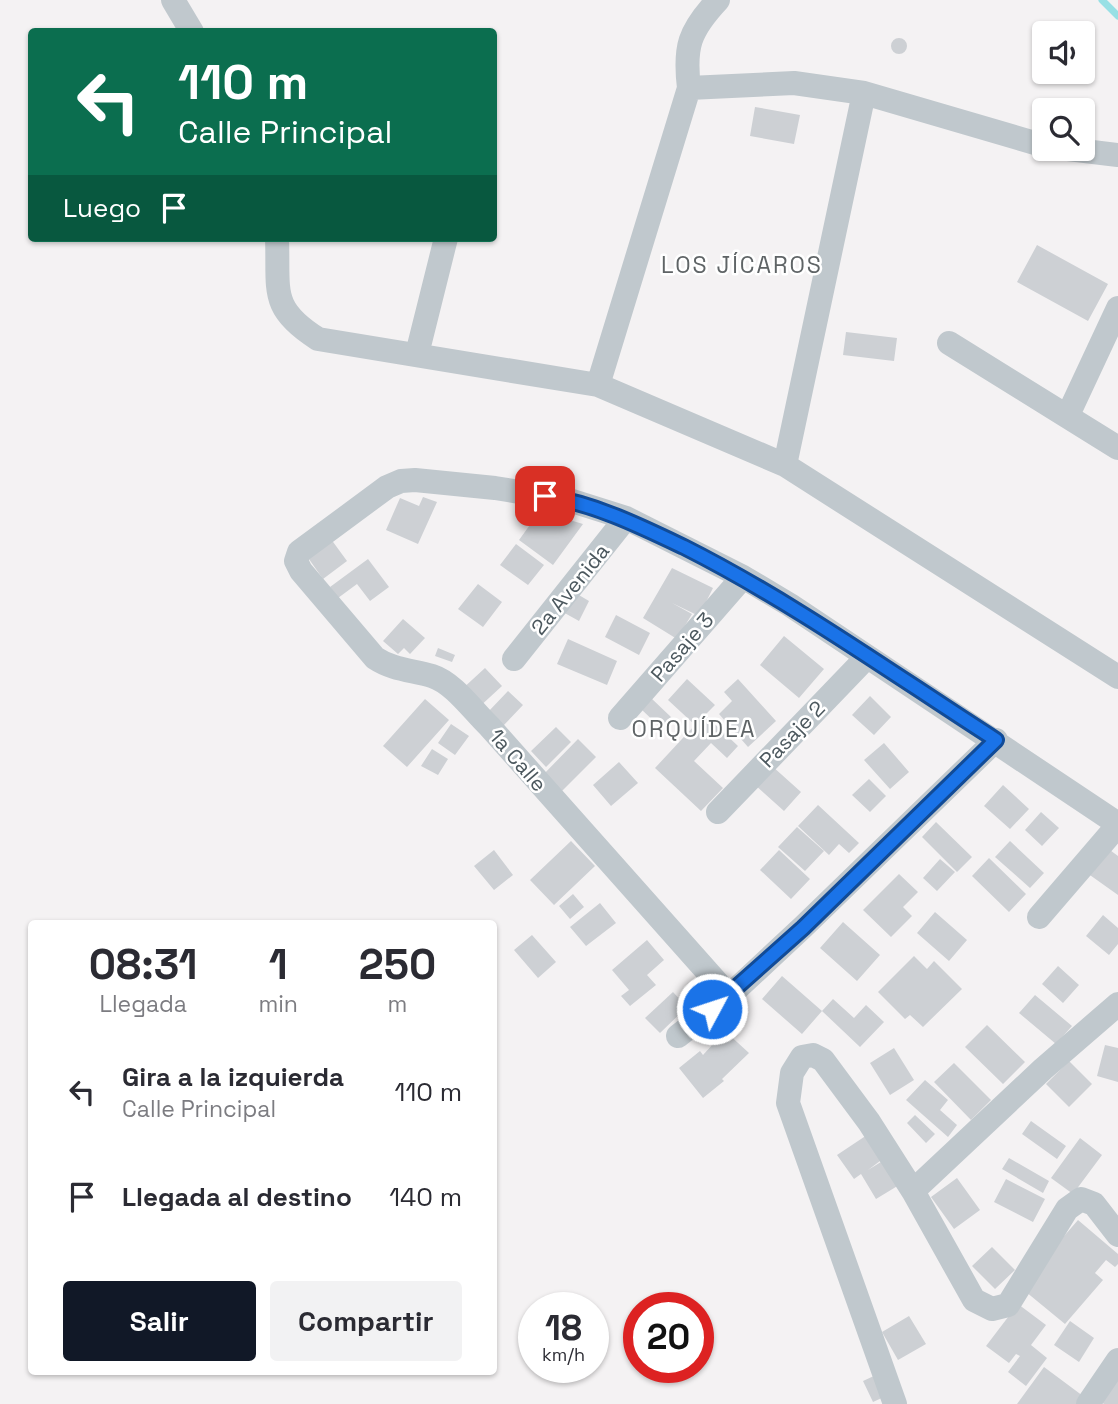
<!DOCTYPE html>
<html lang="es">
<head>
<meta charset="utf-8">
<style>
  :root { --surface:#fff; --page:#f2f2f3; --text:#2b2b33; --muted:#7c7c81; --accent:#111827 }
  body { margin:0; font-family:"Space Grotesk",sans-serif; background:var(--page); color:var(--text); height:100vh; display:flex; flex-direction:column; font-size:26px; white-space:nowrap }
  * { box-sizing:border-box; margin:0 }
  p { font-size:23px; color:var(--muted) }
  .icon { flex:none; width:38px; height:38px; fill:none; stroke:currentColor; stroke-width:2; stroke-linecap:round; stroke-linejoin:round }
  .map { position:relative; flex:1; overflow:hidden }
  .details { position:absolute; left:28px; top:920px; width:469px; height:455px; display:flex; flex-direction:column; background:var(--surface); border-radius:7px; box-shadow:0 2px 5px #0004 }
  .details>* { flex:none }
  .banner { position:absolute; left:28px; top:28px; width:469px; height:214px; border-radius:7px; box-shadow:0 2px 5px #0004; background:#0b6e4f; color:#fff; overflow:hidden }
  .buttons { position:absolute; left:1032px; top:21px; display:grid; gap:14px }
  .buttons a { display:grid; place-items:center; width:63px; height:63px; border-radius:7px; background:var(--surface); box-shadow:0 2px 5px #0004; font-size:35px }
  .speed { position:absolute; left:518px; top:1292px; display:flex; gap:14px; font-size:35px; font-weight:700; text-align:center }
  .speed>* { display:grid; place-content:center; width:91px; height:91px; border-radius:50%; background:var(--surface); box-shadow:0 2px 5px #0004; line-height:1 }
  .speed small { font-size:18px; font-weight:400 }
  .speed .limit { border:10px solid #d22; background:#fff; color:#111 }
  .pin { position:absolute; display:grid; place-items:center; width:60px; height:60px; color:#fff; margin:-30px; border-radius:14px; box-shadow:0 4px 10px #0006 }
  .me { position:absolute; width:77px; margin:-38px; rotate:50deg; stroke-linejoin:round; filter:drop-shadow(0 0 5px #0008) }
  .turn { display:flex; align-items:center; gap:24px; height:147px; padding:0 35px; font-size:32px }
  .turn .icon { width:91px; height:91px; stroke-width:2.5 }
  .turn b { display:block; font-size:49px; line-height:60px }
  .then { display:flex; align-items:center; height:66px; padding:0 35px; background:#0003; gap:14px; font-size:26px }
  .eta { display:flex; justify-content:space-evenly; align-items:center; height:119px; text-align:center }
  .eta b { font-size:42px; font-weight:800; line-height:49px }
  .primary-button { display:flex; gap:14px; margin-top:auto; padding:14px 35px }
  .primary-button a { flex:1; height:80px; border-radius:7px; background:var(--accent); color:#fff; font-size:28px; font-weight:800; line-height:80px; text-align:center }
  .primary-button a+a { background:var(--page); color:var(--text) }
  ul { padding:0; list-style:none }
  li { display:flex; align-items:center; gap:21px; height:105px; padding:0 35px }
  li div { flex:1 }
  li b { display:block; font-size:26px }
  li em { font-style:normal }
  .map>svg:first-child { display:block }
  .lines { fill:none; stroke-linecap:round; stroke-linejoin:round }
  .stream { stroke:#98e0e5; stroke-width:7 }
  .building { fill:#cdd0d4 }
  .minor { stroke:#c0c8cd; stroke-width:24 }
  .route-casing { stroke:#114b97; stroke-width:18 }
  .route { stroke:#1a73e8; stroke-width:12 }
  .labels { text-anchor:middle; dominant-baseline:central; stroke-width:5; stroke-linejoin:round; paint-order:stroke }
  .street-label { font-size:21px; fill:#4c585e; stroke:#fff }
  .neighbourhood-label { font-size:23px; letter-spacing:2px; fill:#5f6466; stroke:#fff }
</style>
</head>
<body>
<div class="map">
<svg width="1118" height="1404" viewBox="0 0 1118 1404">
  <rect width="100%" height="100%" fill="#f4f2f3"/>
  <g class="lines">
    <!-- stream -->
    <path class="stream" d="M1102,0L1118,16"/>
  </g>
  <!-- building -->
  <path class="building" d="M891 46a8 8 0 1 1 16 0a8 8 0 1 1-16 0Z
    M755,107L800,115L794,144L750,136Z
    M1037,245L1108,284L1088,321L1017,282Z
    M846,332L897,338L894,361L843,355Z
    M423,497L437,502L418,544L386,530L400,498L419,506Z
    M540,511L583,524L553,565L519,540Z
    M328,535L347,561L323,579L304,552Z
    M516,544L544,565L528,585L500,565Z
    M368,559L389,587L370,601L357,584L338,598L330,587Z
    M672,568L713,588L699,616L672,603L692,614L677,639L643,618Z
    M478,584L502,602L483,627L458,609Z
    M572,591L589,601L579,621L561,611Z
    M616,615L650,633L639,655L605,637Z
    M403,619L425,638L410,654L404,648L398,654L383,641Z
    M784,636L824,669L799,698L760,665Z
    M568,639L617,661L607,685L557,664Z
    M438,648L455,655L452,662L435,656Z
    M485,668L502,686L477,709L460,691Z
    M687,679L715,705L705,715L738,746L727,758L711,743L694,761L723,788L701,811L655,768L695,725L668,700Z
    M738,679L776,721L748,747L719,714L732,701L724,692Z
    M508,691L523,705L503,726L488,712Z
    M870,696L891,717L874,735L852,715Z
    M651,698L671,717L661,728L641,709Z
    M425,699L449,720L407,767L383,746Z
    M451,724L469,736L455,755L438,743Z
    M556,727L571,742L546,767L531,751Z
    M578,739L596,757L558,795L540,778Z
    M884,743L909,772L890,789L864,760Z
    M432,749L448,759L438,775L421,766Z
    M619,762L638,783L611,806L593,785Z
    M772,766L801,792L784,811L755,785Z
    M869,779L886,796L870,812L852,795Z
    M1003,785L1029,809L1010,829L984,806Z
    M818,805L859,843L849,853L839,844L829,855L798,826Z
    M1041,812L1059,828L1042,846L1025,830Z
    M936,822L972,857L957,872L922,837Z
    M797,827L824,851L805,871L778,847Z
    M571,841L595,866L554,905L530,880Z
    M1010,841L1044,873L1030,888L995,857Z
    M1099,842L1118,856V895L1080,868Z
    M494,850L513,875L494,890L474,866Z
    M779,850L810,879L791,899L760,870Z
    M989,858L1026,894L1009,912L972,876Z
    M940,859L955,872L937,891L923,878Z
    M899,874L918,892L903,907L912,916L891,937L863,910Z
    M573,894L584,907L570,919L559,906Z
    M600,903L616,923L586,946L570,927Z
    M935,912L967,940L949,961L917,933Z
    M1103,915L1118,928V944L1109,955L1086,936Z
    M843,922L880,955L857,981L820,948Z
    M532,935L556,962L538,978L514,950Z
    M647,940L664,960L647,975L656,985L630,1006L621,996L629,990L612,970Z
    M914,956L927,969L934,961L962,989L923,1027L910,1015L905,1019L878,992Z
    M1058,966L1079,985L1063,1003L1042,984Z
    M782,976L822,1011L802,1034L762,999Z
    M673,992L687,1007L660,1033L645,1018Z
    M1035,995L1072,1026L1056,1044L1019,1013Z
    M833,999L854,1018L866,1005L884,1022L860,1047L822,1011Z
    M987,1025L1025,1062L1003,1084L965,1047Z
    M725,1031L749,1053L722,1079L724,1081L703,1098L679,1068L700,1051L703,1055Z
    M1105,1045L1118,1048V1082L1097,1076Z
    M894,1048L914,1080L890,1095L870,1063Z
    M1069,1061L1092,1084L1069,1107L1046,1084Z
    M954,1063L991,1100L971,1120L934,1082Z
    M925,1080L948,1100L940,1110L957,1125L948,1137L906,1100Z
    M915,1115L935,1134L926,1143L907,1123Z
    M1031,1121L1066,1146L1057,1159L1022,1134Z
    M867,1135L884,1158L868,1170L889,1157L904,1182L876,1199L861,1174L854,1179L837,1155Z
    M1080,1138L1102,1155L1073,1194L1051,1178Z
    M1009,1158L1049,1181L1043,1193L1002,1169Z
    M957,1178L980,1210L954,1229L931,1197Z
    M1006,1179L1045,1199L1033,1222L994,1202Z
    M1078,1220L1118,1254V1264L1115,1267L1106,1260L1095,1273L1103,1280L1065,1324L1020,1287Z
    M992,1247L1015,1270L995,1289L972,1266Z
    M1018,1304L1046,1325L1031,1345L1047,1358L1026,1386L1008,1372L1020,1356L1016,1354L1009,1363L986,1346Z
    M909,1316L926,1344L898,1360L882,1332Z
    M1070,1321L1094,1338L1079,1362L1054,1345Z
    M1044,1367L1083,1396L1077,1404H1017Z
    M876,1375L886,1396L873,1402L863,1381Z
    M1118,1379V1404H1104L1094,1397Z"/>
  <g class="lines">
    <!-- minor -->
    <path class="minor" d="M173,0L192,32
      M689,88L794,83L864,93L1045,146
      M1068,149L1118,155
      M277,238C279,291 269,308 318,339L598,385L785,465L1118,677
      M949,343L1118,448
      M417,354L446,238
      M598,385L689,88C684,47 689,31 718,0
      M1068,415L1118,308
      M785,465L864,93
      M514,659L626,518
      M620,718L743,577
      M718,812L867,657
      M1039,917L1118,825
      M729,996L489,726C473,711 454,683 432,676C412,670 393,670 375,658L301,571L296,561L299,552L387,487L401,481L415,480L495,488L569,500L626,518L743,577L790,605L1118,824
      M1118,1004L1043,1069L913,1191L974,1300L992,1309L1008,1305L1067,1209L1081,1199L1094,1204L1118,1235
      M678,1036L729,996L803,927L996,740
      M895,1404L788,1103L792,1073L802,1057L813,1055L823,1060L869,1122L913,1191
      M1088,1404L1118,1360"/>
  </g>
  <g class="lines">
    <defs>
      <path id="route" d="M545,496C595,504 638,525 684,547C793,602 893,674 996,740L803,928L712,1009"/>
    </defs>
    <!-- route casing -->
    <use href="#route" class="route-casing"/>
    <!-- route -->
    <use href="#route" class="route"/>
  </g>
  <g class="labels">
    <!-- street labels -->
    <g class="street-label">
      <text transform="translate(570 589) rotate(-51)">2a Avenida</text>
      <text transform="translate(682 647) rotate(-49)">Pasaje 3</text>
      <text transform="translate(792 734) rotate(-46)">Pasaje 2</text>
      <text transform="translate(518 760) rotate(49)">1a Calle</text>
    </g>
    <!-- neighbourhood labels -->
    <g class="neighbourhood-label">
      <text x="742" y="265">LOS JÍCAROS</text>
      <text x="694" y="729">ORQUÍDEA</text>
    </g>
  </g>
</svg>
<div class="buttons">
<a><svg class="icon" aria-label="sound" viewBox="0 0 24 24"><path d="M4 9h4l5-4v14l-5-4H4zM17 9q2 3 0 6"/></svg></a>
<a><svg class="icon" aria-label="search" viewBox="0 0 24 24"><circle cx="10" cy="10" r="6"/><path d="M15 15l6 6"/></svg></a>
</div>
<div class="speed"><div>18<small>km/h</small></div><div class="limit">20</div></div>
<div class="pin" style="left:545px;top:496px;background:#d93025"><svg class="icon" aria-label="arrive" viewBox="0 0 24 24"><path d="M6 21V4h12l-3 4 3 4H6"/></svg></div>
<svg class="me" style="left:712px;top:1009px" viewBox="-20 -20 40 40"><circle r="17" fill="#1a73e8" stroke="#fff" stroke-width="3"/><path d="M0-11L8 9 0 5-8 9z" fill="#fff"/></svg>
<div class="banner">
<div class="turn"><svg class="icon" aria-label="left" viewBox="0 0 24 24"><path d="M17 20v-9H6M10 6l-5 5 5 5"/></svg><div><b>110 m</b>Calle Principal</div></div>
<div class="then">Luego<svg class="icon" aria-label="arrive" viewBox="0 0 24 24"><path d="M6 21V4h12l-3 4 3 4H6"/></svg></div>
</div>
<section class="details">
<div class="eta">
<div><b>08:31</b><p>Llegada</p></div>
<div><b>1</b><p>min</p></div>
<div><b>250</b><p>m</p></div>
</div>
<ul>
<li><svg class="icon" aria-label="left" viewBox="0 0 24 24"><path d="M17 20v-9H6M10 6l-5 5 5 5"/></svg><div><b>Gira a la izquierda</b><p>Calle Principal</p></div><em>110 m</em></li>
<li><svg class="icon" aria-label="arrive" viewBox="0 0 24 24"><path d="M6 21V4h12l-3 4 3 4H6"/></svg><div><b>Llegada al destino</b></div><em>140 m</em></li>
</ul>
<div class="primary-button"><a>Salir</a><a>Compartir</a></div>
</section>
</div>
</body>
</html>
